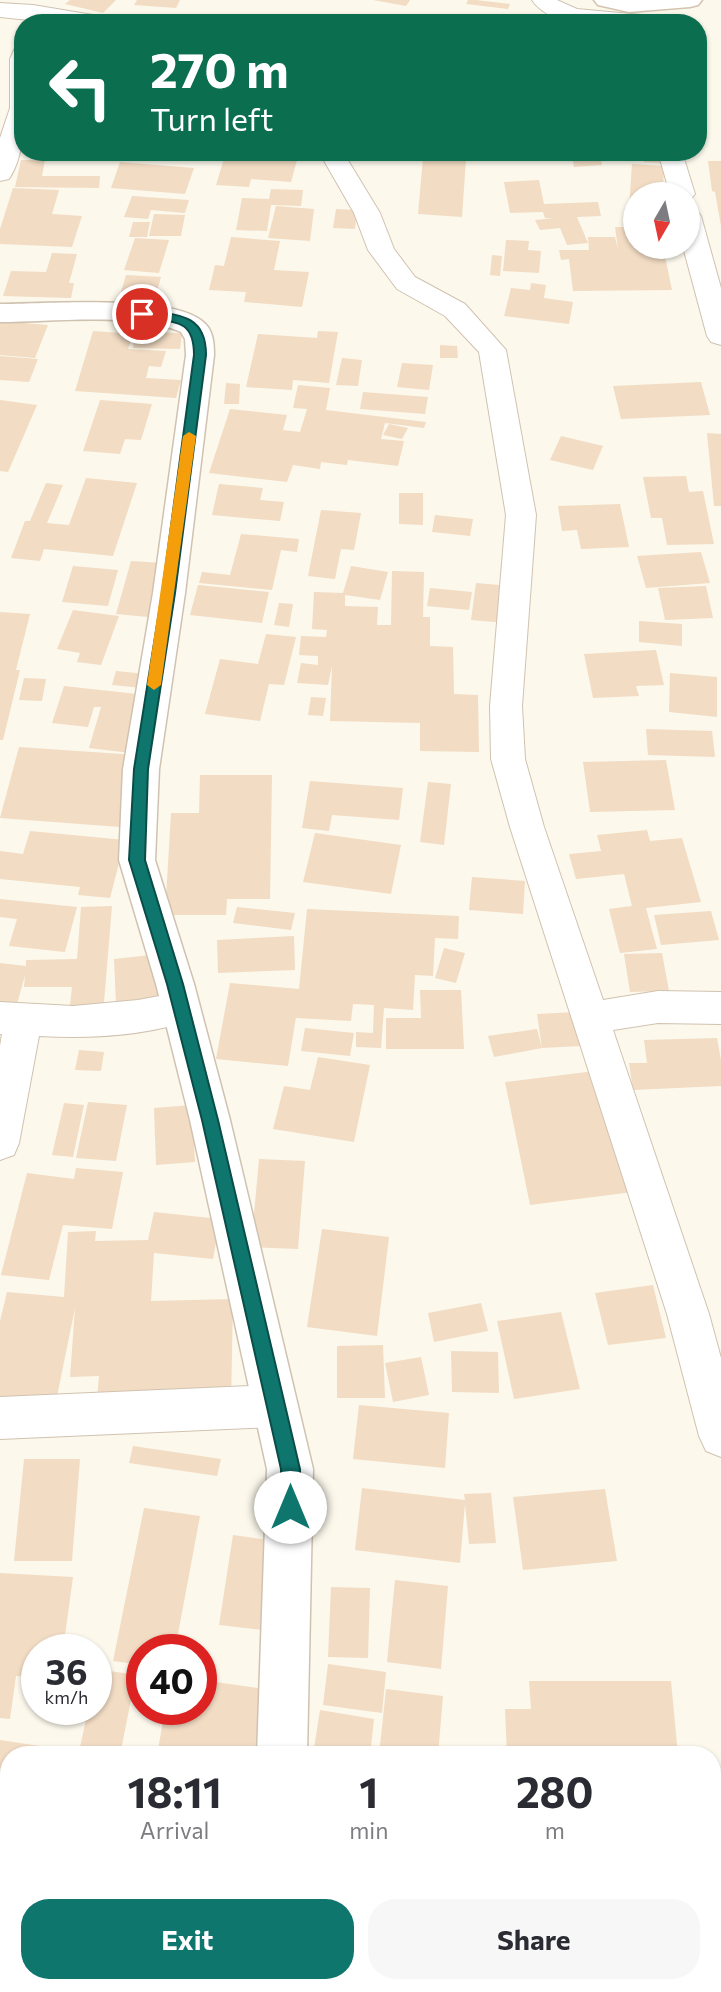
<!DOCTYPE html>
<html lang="en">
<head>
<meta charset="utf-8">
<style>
  :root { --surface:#fff; --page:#f7f7f7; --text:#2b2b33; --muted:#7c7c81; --accent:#0f766e }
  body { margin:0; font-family:Commissioner,sans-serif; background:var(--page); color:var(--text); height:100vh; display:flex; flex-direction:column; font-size:26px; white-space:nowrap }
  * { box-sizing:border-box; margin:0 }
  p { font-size:23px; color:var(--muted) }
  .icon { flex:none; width:38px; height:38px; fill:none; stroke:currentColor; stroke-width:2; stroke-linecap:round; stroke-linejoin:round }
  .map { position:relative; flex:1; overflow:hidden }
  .sheet { position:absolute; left:0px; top:1746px; width:721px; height:247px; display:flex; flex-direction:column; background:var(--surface); border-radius:28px 28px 0 0; box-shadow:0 2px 5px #0004 }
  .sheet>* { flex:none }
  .hud { position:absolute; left:14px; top:14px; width:693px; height:147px; border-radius:28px; box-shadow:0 2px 5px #0004; background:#0b6e4f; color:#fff; overflow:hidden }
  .needle { width:46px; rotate:189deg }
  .tools { position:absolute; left:623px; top:182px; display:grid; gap:14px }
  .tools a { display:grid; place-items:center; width:77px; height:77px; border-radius:50%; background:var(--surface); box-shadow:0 2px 5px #0004; font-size:35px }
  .speed { position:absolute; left:21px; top:1634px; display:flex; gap:14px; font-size:35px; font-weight:700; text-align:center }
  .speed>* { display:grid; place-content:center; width:91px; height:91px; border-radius:50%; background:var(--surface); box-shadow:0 2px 5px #0004; line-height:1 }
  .speed small { font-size:18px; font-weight:400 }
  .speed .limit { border:10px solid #d22; background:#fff; color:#111 }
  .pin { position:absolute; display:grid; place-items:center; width:60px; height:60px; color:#fff; margin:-30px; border:4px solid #fff; border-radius:50%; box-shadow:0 2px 7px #0007 }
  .me { position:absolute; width:77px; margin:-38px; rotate:0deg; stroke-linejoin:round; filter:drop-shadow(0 0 5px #0008) }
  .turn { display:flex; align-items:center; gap:24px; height:147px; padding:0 21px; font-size:32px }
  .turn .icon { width:91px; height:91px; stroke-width:2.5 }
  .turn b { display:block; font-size:49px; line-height:60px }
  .eta { display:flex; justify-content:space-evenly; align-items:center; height:119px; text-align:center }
  .eta b { font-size:42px; font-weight:700; line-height:49px }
  .primary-button { display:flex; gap:14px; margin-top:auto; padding:14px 21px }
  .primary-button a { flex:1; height:80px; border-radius:28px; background:var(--accent); color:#fff; font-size:28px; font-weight:700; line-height:80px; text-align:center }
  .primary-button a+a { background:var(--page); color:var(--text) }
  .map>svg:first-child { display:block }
  .building { fill:#f2dcc4 }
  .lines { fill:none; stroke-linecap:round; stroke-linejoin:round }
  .minor-casing { stroke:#d0c2b1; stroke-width:2 }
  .tertiary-casing { stroke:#d0c2b1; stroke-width:3 }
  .secondary-casing { stroke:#d3c3af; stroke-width:3 }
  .minor { fill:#fff; fill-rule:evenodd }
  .tertiary { fill:#fff; fill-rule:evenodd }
  .secondary { fill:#fff; fill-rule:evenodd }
  .route { fill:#0f766e; stroke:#0a4d48; stroke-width:2 }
  .slow { fill:#f59e0b }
</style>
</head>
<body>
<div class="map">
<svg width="721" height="1992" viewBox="0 0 721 1992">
  <rect width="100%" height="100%" fill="#fcf8ec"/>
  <!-- building -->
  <path class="building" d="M70,0H116L103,13L65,4Z
    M137,0H180L176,8L134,5Z
    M373,0H410L406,6Z
    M468,0H476L510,4L508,9L466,4Z
    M226,152H291L299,153L291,182L251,179L249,187L216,185Z
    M644,152H671V163L644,162Z
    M600,156L602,165L574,167L572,157Z
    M423,158L466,159L462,217L418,214Z
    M21,160H45L42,176H100L99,188L15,187Z
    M708,161H721V226L715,192L712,191Z
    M120,162L194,168L185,194L111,188Z
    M632,164L664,166L663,194H635V209H629Z
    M539,180L544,204L598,202L601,216L577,217L588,243L567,245L560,228L540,230L535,220L554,218H545L543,212L510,213L504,182Z
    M13,188L59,190L52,214L82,216L72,247L0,244V229Z
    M271,189L303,190L301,206L271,205L267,231L236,230L242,198L269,199Z
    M132,196L189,200L185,213L151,210L148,219L124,217Z
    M276,206L314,209L310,241L268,238Z
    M336,209L357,210L355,229L333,228Z
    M154,214L185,215L181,236H149Z
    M133,222H150L147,237H129Z
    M615,227H635V247H663L672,290L573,291L569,259L561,260L559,250H589L588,237H615L618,249Z
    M231,237L280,241L274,270L309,272L302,307L244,302L246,292L209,290L215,265L224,266Z
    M135,238L169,240L159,273L124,270Z
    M506,240L529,241L528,250L541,251L539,273L503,271Z
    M52,253L77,254L69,283H74L71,298L3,296L11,271L46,272Z
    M492,255L502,256L500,276L490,275Z
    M126,275L161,277L156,295L121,292Z
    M531,283L546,285L544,298L573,302L569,324L504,316L511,288L530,290Z
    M0,321L48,325L35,358L0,355Z
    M93,331L133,334L128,349L166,351L161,367L149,366L146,378L181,380L176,398L75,391Z
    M318,331L338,332L329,383L293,380L292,390L246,387L258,334L317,338Z
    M135,332L182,333L180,349L133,348Z
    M440,345L457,346L458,358H440Z
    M0,356L38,359L29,382L0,380Z
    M342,358L362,360L358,386L336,385Z
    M402,363L433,365L429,390L397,387Z
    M701,382L710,415L621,419L613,386Z
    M226,383L240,384L239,404H224Z
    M298,385L330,388L326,410L426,422L424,428L385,423L381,439L404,441L398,466L348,460L347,465L321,462L320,469L293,465L287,482L209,473L230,409L287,415L283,430L300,432L307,409L293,408Z
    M363,392L428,397L425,414L360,409Z
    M0,400L37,405L8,472L0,471Z
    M100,400L152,404L141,440L125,439L120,454L83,451Z
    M389,424L408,428L402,439L383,435Z
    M707,433L721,434V506H714Z
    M561,436L603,446L593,470L550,460Z
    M686,476L689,492L703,491L714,544L667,545L662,518H651L643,477Z
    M86,478L137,483L113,556L44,549L40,561L11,558L25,521H30L46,483L63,485L47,523L69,525Z
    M219,484L263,488L260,500L284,502L280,521L212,515Z
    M399,493H423V525L399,524Z
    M620,504L629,547L581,549L577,530L562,531L558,506Z
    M321,510L361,513L354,550L341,549L335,579L308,576Z
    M435,515L473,519L470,536L432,532Z
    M241,534L299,539L297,552L281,550L272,590L199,583L202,572L230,575Z
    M701,552L710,583L646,588L637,556Z
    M131,561L162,563L148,617L116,614Z
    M73,566L118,570L108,606L62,602Z
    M351,566L388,572L380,600L345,595V606L378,607L377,625H391L392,571L424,572L423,617H430V646L453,647L454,694L478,695L479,752L420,751V723L330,721L332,666L328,685L297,683L301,663L318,665V656L299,655L301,636L326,637L327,630L312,629L314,592L343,593Z
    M476,583L510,586L506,623L471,620Z
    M198,585L269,592L262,623L190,615Z
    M706,586L713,618L665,620L658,588Z
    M430,588L472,592L469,610L427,606Z
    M279,603L293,604L289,627L274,625Z
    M73,610L119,616L101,665L77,662L80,653L57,649Z
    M0,612L30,614L16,670H20L3,740H0Z
    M639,621L682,624V646L639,642Z
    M266,634L296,637L284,685L269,684L260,721L205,714L220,659L258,664Z
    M656,650L664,685L636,686L639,696L593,698L584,654Z
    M116,671L146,674L143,688L112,685Z
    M670,673L717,677V717L669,712Z
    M24,678L46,679L42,701L19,700Z
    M64,686L146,695L130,753L89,748L101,707H94L88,727L52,723Z
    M311,697L326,698L323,716L308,715Z
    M646,729L712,731L715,757L648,755Z
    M19,747L136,755L120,827L0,818Z
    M666,760L675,810L590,812L583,762Z
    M200,775H272L270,899H227L226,915H165L171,813H199Z
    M310,781L403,788L399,820L332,815L329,831L302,828Z
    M428,782L451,784L444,845L420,842Z
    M647,830L650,841L682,838L701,902L646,908L657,949L620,953L609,909L632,906L624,874L576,879L569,854L601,851L597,835Z
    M30,831L125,840L110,898L78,895L80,887L0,879V851L23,854Z
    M315,833L401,845L391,894L303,882Z
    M472,877L525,881L523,914L469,910Z
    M0,899L77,907L65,952L9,946L17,919L0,917Z
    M112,906L103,1014H69L72,987H24L25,975L16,1008L0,1007V963L26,966V960L77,959L81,907Z
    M237,907L295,913L291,930L233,923Z
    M307,909L459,916L458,939L435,938L433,976L415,975L413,1010L384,1008L381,1048L356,1047V1032L373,1033L374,1005L353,1004L351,1021L296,1018L297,1011L288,1066L216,1059L230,983L299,989Z
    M711,911L719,940L661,945L654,915Z
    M294,936L295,970L218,973L217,940Z
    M444,948L465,953L456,983L435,978Z
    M662,953L669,991L630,992L624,954Z
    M160,954L164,1022L117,1027L114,959Z
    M420,990H461L464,1049H386V1018H421Z
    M576,1012L581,1046L542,1048L494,1057L488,1036L537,1029L542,1048L537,1014Z
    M305,1028L354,1033L350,1056L301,1051Z
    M717,1038L721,1060V1086L633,1090L629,1063H647L644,1040Z
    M79,1050L104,1052L101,1071L75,1070Z
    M318,1057L370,1065L354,1142L273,1129L284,1086L310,1090Z
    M603,1070L633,1192L530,1205L505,1082Z
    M88,1102L127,1105L116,1161L76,1158Z
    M64,1103L84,1105L73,1157L52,1155Z
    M192,1105L195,1162L156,1165L154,1108Z
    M259,1159L305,1161L298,1249L251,1247Z
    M76,1168L123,1172L112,1229L63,1225L49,1280L1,1275L27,1173L74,1179Z
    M154,1212L220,1219L213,1259L154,1253L151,1301L233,1299L231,1404L96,1408L99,1376L70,1377L75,1308L52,1421L0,1415V1321L7,1292L64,1297L68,1232L96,1231L95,1241L148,1240Z
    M322,1229L389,1237L377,1336L307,1327Z
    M653,1285L666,1338L608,1345L595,1293Z
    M481,1303L488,1331L434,1342L428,1313Z
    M561,1312L580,1389L514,1399L497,1321Z
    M383,1345L385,1398H337V1346Z
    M451,1351L498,1352L499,1393L452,1392Z
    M421,1357L429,1395L393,1402L385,1363Z
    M359,1405L449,1413L445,1468L353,1459Z
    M133,1446L221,1459L217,1476L129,1463Z
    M24,1459H80L72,1561H14Z
    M362,1488L465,1500L464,1494L491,1493L496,1543L469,1544L465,1504L460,1563L355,1550Z
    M605,1489L617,1561L523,1570L513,1497Z
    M144,1508L200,1516L175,1650H142V1665L113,1661Z
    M233,1535L275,1541L263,1630L219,1625Z
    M0,1573L73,1577L63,1650H37V1677L16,1676L10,1719L0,1718Z
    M395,1580L448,1586L441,1669L387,1662Z
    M331,1587L370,1588L368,1658L328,1657Z
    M328,1664L386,1672L382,1713L323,1705Z
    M97,1669L136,1675L120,1755H9V1780L0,1779V1740L79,1752L88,1710H96Z
    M201,1680L272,1690L262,1755H157L165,1710H201Z
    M529,1681H671L678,1755H507L505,1709H531Z
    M386,1689L443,1696L438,1755H379Z
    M320,1710L374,1719L370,1755H313Z
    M30,1984H86V1992H30Z
    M112,1984H185L184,1992H112Z
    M525,1984H633V1992H524Z"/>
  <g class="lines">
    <defs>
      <path id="minor" d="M532,0H557L577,9L642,15L645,20L643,23C610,23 554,32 532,0Z
        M0,3L33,5L99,16L107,18L110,23H57L0,17Z
        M23,46C23,85 31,147 9,179L0,181V138L10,108V59L15,48Z
        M319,152H343L380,213L394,249L415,277L465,304L506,350L536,515L522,706L525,759L544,827L603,1000L658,991L721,992V1024L658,1023L613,1030L709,1314L721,1358V1457L706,1451L699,1436L667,1314L510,827L491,759L490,706L506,515L479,352L445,316L397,289L368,250L354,213Z
        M658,152H682L695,194L691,199L688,200V194H670Z
        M688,208L697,211L701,216L721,288V345L711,342L707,336L683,247H688Z
        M181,992L194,997L199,1008L194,1019C146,1036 90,1039 39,1036L19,1143L14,1155L0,1160V1046L2,1034H0V1002L73,1006L138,1000Z
        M274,1385L289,1391L295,1406L289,1421L274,1427L0,1439V1397Z"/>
      <path id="tertiary" d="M0,304C44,304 170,294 202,321C213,329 214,342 214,355L185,593L159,769L155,860L194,984L230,1120L313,1469L307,1755H257L267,1469L190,1120L156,984L119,860L123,769L153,593L186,355L185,339L181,332C137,312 50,322 0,322Z
        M233,1984H287L286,1992H232Z"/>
      <path id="secondary" d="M594,0H702L698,5L690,7L629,12L598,5Z"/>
    </defs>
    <!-- minor casing -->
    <use href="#minor" class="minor-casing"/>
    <!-- tertiary casing -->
    <use href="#tertiary" class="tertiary-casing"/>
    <!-- secondary casing -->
    <use href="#secondary" class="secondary-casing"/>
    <!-- minor -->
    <use href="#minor" class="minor"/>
    <!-- tertiary -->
    <use href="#tertiary" class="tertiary"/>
    <!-- secondary -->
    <use href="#secondary" class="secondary"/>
  </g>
  <!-- route -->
  <path class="route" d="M142,310C177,315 206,313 206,355L175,593L148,769L145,860L183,984L218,1120L300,1469V1507L297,1514L290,1516L283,1514L281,1507V1469L202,1120L167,984L129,860L134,769L162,593L194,355C194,314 169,324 138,317V312Z"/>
  <!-- slow -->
  <path class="slow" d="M189,432L196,436L161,685L154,690L147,685L183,436Z"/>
</svg>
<div class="tools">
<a><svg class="needle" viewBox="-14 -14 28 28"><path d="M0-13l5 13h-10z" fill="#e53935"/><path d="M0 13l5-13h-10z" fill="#7c7c81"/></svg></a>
</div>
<div class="speed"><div>36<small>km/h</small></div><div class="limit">40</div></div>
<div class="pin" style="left:142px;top:314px;background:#d93025"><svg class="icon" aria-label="arrive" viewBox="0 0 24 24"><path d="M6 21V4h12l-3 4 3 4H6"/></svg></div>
<svg class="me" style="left:290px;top:1507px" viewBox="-20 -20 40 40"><circle r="19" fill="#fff"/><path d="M0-13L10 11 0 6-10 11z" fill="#0f766e"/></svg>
<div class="hud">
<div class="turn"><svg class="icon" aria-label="left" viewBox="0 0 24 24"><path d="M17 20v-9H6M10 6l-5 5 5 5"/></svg><div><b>270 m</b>Turn left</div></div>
</div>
<section class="sheet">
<div class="eta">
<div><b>18:11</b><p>Arrival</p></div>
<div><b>1</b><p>min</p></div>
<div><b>280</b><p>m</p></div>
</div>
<div class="primary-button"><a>Exit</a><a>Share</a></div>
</section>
</div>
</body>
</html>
